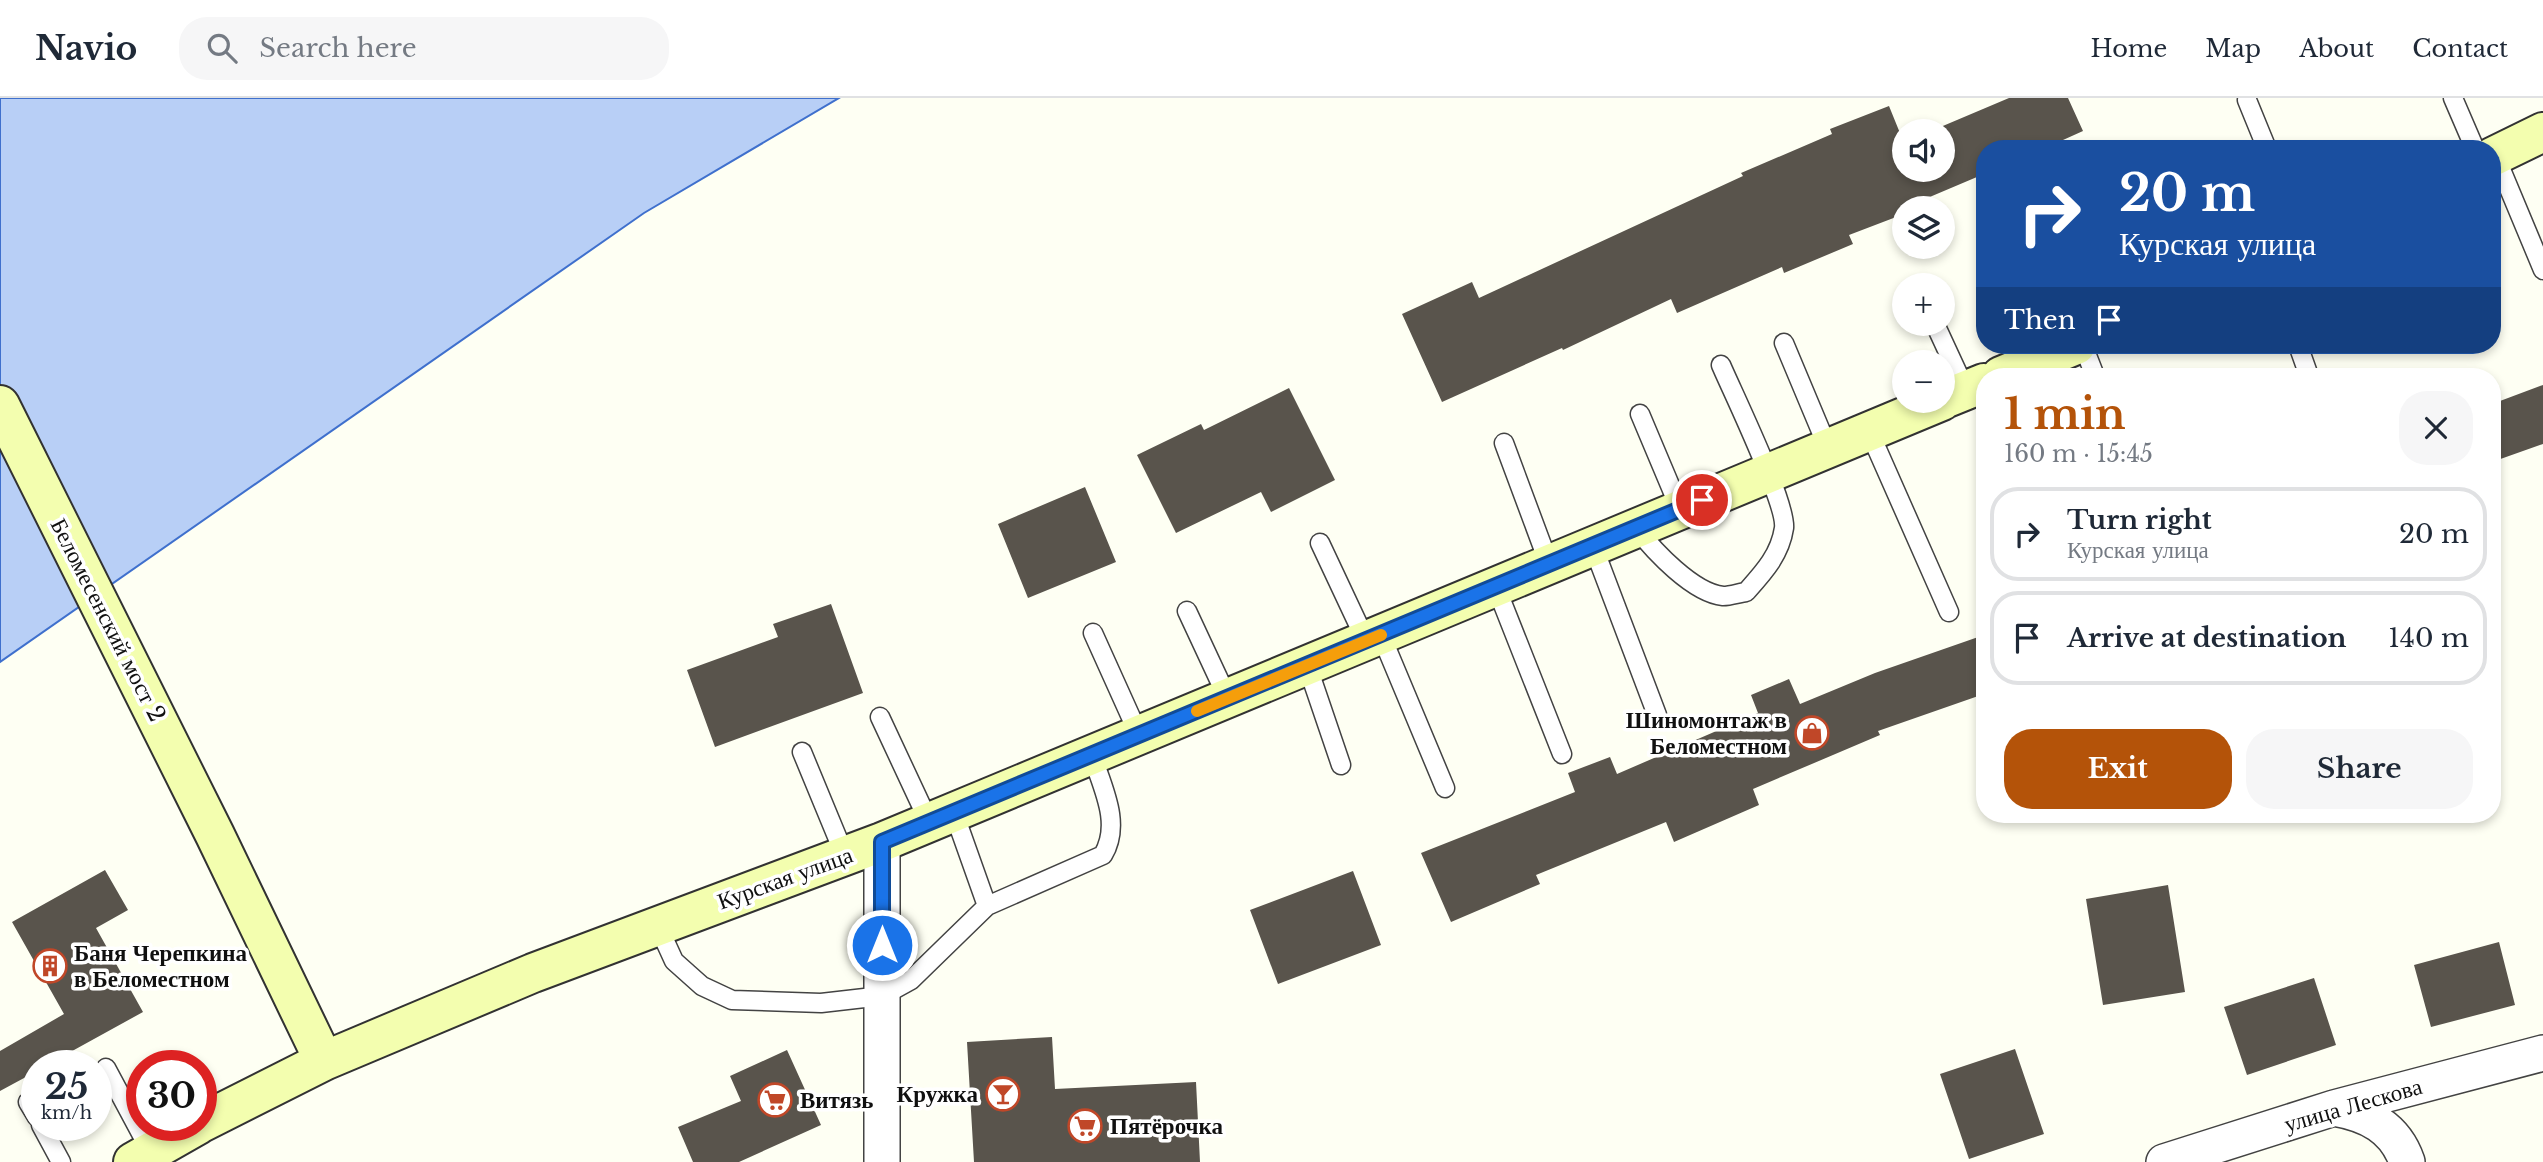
<!DOCTYPE html>
<html lang="en">
<head>
<meta charset="utf-8">
<style>
  :root { --surface:#fff; --page:#f6f6f7; --text:#1f2937; --muted:#747a83; --line:#e0e1e3; --accent:#b45309 }
  body { margin:0; font-family:"Libre Baskerville",serif; background:var(--page); color:var(--text); height:100vh; display:flex; flex-direction:column; font-size:26px; white-space:nowrap }
  * { box-sizing:border-box; margin:0 }
  p { font-size:23px; color:var(--muted) }
  .icon { flex:none; width:38px; height:38px; fill:none; stroke:currentColor; stroke-width:2; stroke-linecap:round; stroke-linejoin:round }
  .map { position:relative; flex:1; overflow:hidden }
  .side { position:absolute; left:1976px; top:270px; width:525px; height:455px; display:flex; flex-direction:column; background:var(--surface); border-radius:28px; box-shadow:0 4px 10px #0003 }
  .side>* { flex:none }
  .top-card { position:absolute; left:1976px; top:42px; width:525px; height:214px; border-radius:28px; box-shadow:0 4px 10px #0003; background:#1a4fa0; color:#fff; overflow:hidden }
  .tools { position:absolute; left:1892px; top:21px; display:grid; gap:14px }
  .tools a { display:grid; place-items:center; width:63px; height:63px; border-radius:50%; background:var(--surface); box-shadow:0 4px 10px #0003; font-size:35px }
  .speed { position:absolute; left:21px; top:952px; display:flex; gap:14px; font-size:35px; font-weight:700; text-align:center }
  .speed>* { display:grid; place-content:center; width:91px; height:91px; border-radius:50%; background:var(--surface); box-shadow:0 4px 10px #0003; line-height:1 }
  .speed small { font-size:18px; font-weight:400 }
  .speed .limit { border:10px solid #d22; background:#fff; color:#111 }
  .pin { position:absolute; display:grid; place-items:center; width:60px; height:60px; color:#fff; margin:-30px; border:4px solid #fff; border-radius:50%; box-shadow:0 2px 7px #0007 }
  .me { position:absolute; width:77px; margin:-38px; rotate:0deg; stroke-linejoin:round; filter:drop-shadow(0 0 5px #0008) }
  .turn { display:flex; align-items:center; gap:24px; height:147px; padding:0 28px; font-size:32px }
  .turn .icon { width:91px; height:91px; stroke-width:2.5 }
  .turn b { display:block; font-size:49px; line-height:60px }
  .then { display:flex; align-items:center; height:66px; padding:0 28px; background:#0003; gap:14px; font-size:26px }
  .round { display:grid; place-items:center; flex:none; width:74px; height:74px; border-radius:28px; background:var(--page) }
  .summary { display:flex; align-items:center; justify-content:space-between; height:119px; padding:0 28px }
  h1 { font-size:42px; font-weight:800; line-height:52px; color:var(--accent) }
  .button { display:flex; gap:14px; margin-top:auto; padding:14px 28px }
  .button a { flex:1; height:80px; border-radius:28px; background:var(--accent); color:#fff; font-size:28px; font-weight:800; line-height:80px; text-align:center }
  .button a+a { background:var(--page); color:var(--text) }
  ul { padding:0; list-style:none }
  li { display:flex; align-items:center; gap:21px; height:94px; margin:0 14px 10px; padding:0 14px; border:4px solid var(--line); border-radius:28px }
  li div { flex:1 }
  li b { display:block; font-size:26px }
  li em { font-style:normal }
  header { display:flex; align-items:center; gap:42px; box-sizing:border-box; height:98px; padding:0 35px; background:var(--surface); border-bottom:2px solid var(--line) }
  header strong { font-size:33px }
  nav { display:flex; gap:38px; margin-inline-start:auto; font-size:24px }
  .search { width:490px; height:63px; background:var(--page); display:flex; align-items:center; gap:18px; box-sizing:border-box; padding:0 24px; border-radius:28px; color:var(--muted); font-size:26px }
  .map>svg:first-child { display:block }
  .water { fill:#b8cff6; stroke:#3f70cd; stroke-width:2 }
  .building { fill:#59544c }
  .lines { fill:none; stroke-linecap:round; stroke-linejoin:round }
  .lane-casing { stroke:#434343; stroke-width:21 }
  .street-casing { stroke:#434343; stroke-width:38 }
  .secondary-casing { stroke:#323232; stroke-width:42 }
  .lane { stroke:#fff; stroke-width:18 }
  .street { stroke:#fff; stroke-width:35 }
  .secondary { stroke:#f3feaf; stroke-width:38 }
  .route-casing { stroke:#114b97; stroke-width:18 }
  .route { stroke:#1a73e8; stroke-width:12 }
  .slow { stroke:#f59e0b; stroke-width:12 }
  .labels { text-anchor:middle; dominant-baseline:central; stroke-width:7; stroke-linejoin:round; paint-order:stroke }
  .street-label { font-size:23px; fill:#101010; stroke:#fff }
  .poi-label { font-size:23px; font-weight:bold; fill:#101010; stroke:#fff; text-anchor:start }
</style>
</head>
<body>
<header>
<strong>Navio</strong>
<div class="search"><svg class="icon" aria-label="search" viewBox="0 0 24 24"><circle cx="10" cy="10" r="6"/><path d="M15 15l6 6"/></svg>Search here</div>
<nav><a>Home</a><a>Map</a><a>About</a><a>Contact</a></nav>
</header>
<div class="map">
<svg width="2543" height="1064" viewBox="0 0 2543 1064">
  <rect width="100%" height="100%" fill="#fefff3"/>
  <!-- water -->
  <path class="water" d="M0,0H839L644,115L0,564Z"/>
  <!-- building -->
  <path class="building" d="M2009,0H2068L2083,33L2043,51H1984V76L1925,101L1928,107L1918,110H1904V116L1849,137L1853,146L1784,175L1782,169L1677,215L1671,201L1563,252L1562,250L1442,304L1402,216L1472,184L1479,200L1743,78L1741,75L1832,36L1830,31L1889,8L1904,45V72H1942V33H1931Z
    M2543,287V346L2492,364V306Z
    M1289,290L1335,382L1271,414L1261,394L1176,435L1137,357L1201,326L1204,332Z
    M1085,389L1116,464L1028,500L998,426Z
    M831,506L863,595L715,649L687,572L778,539L773,526Z
    M1984,537V596L1878,633L1880,637L1753,691L1759,707L1674,744L1666,724L1536,777L1540,786L1451,824L1421,755L1575,694L1568,675L1610,659L1617,676L1758,615L1751,597L1789,581L1800,606L1875,575Z
    M105,772L128,812L96,830L143,914L45,968H37V973L0,993V953L64,916L12,824Z
    M1353,773L1381,847L1278,886L1250,812Z
    M2168,787L2185,894L2103,907L2086,801Z
    M2499,844L2515,907L2431,929L2414,867Z
    M2314,880L2336,947L2247,977L2224,909Z
    M1052,939L1055,991L1196,984L1200,1064H974L967,944Z
    M2015,951L2044,1036L1969,1061L1940,976Z
    M787,952L821,1027L739,1064H693L678,1029L741,1003L730,978Z"/>
  <g class="lines">
    <defs>
      <path id="lane" d="M2453,0L2475,51
        M2247,2L2267,51
        M2495,57L2543,172
        M1935,226L1966,293
        M1784,245L1828,350
        M2083,247L2095,278
        M2298,247L2309,278
        M1640,316L1680,411
        M1869,333L1949,514
        M1504,345L1549,466
        M1636,430C1654,453 1693,495 1723,498C1730,498 1739,495 1746,494C1763,475 1780,457 1784,430C1787,406 1733,295 1721,267
        M1320,445L1366,543
        M1593,448L1657,617
        M1496,489L1562,656
        M1187,513L1228,601
        M1093,535L1139,637
        M1381,537L1445,690
        M1307,567L1341,667
        M880,619L929,724
        M802,654L845,758
        M954,715L987,808L1103,757C1122,725 1102,689 1092,657
        M658,828L674,863L702,888L732,902L821,905L882,898L911,882L987,808
        M106,970L151,1054
        M28,1004L37,1019
        M41,1027L61,1064"/>
      <path id="street" d="M2334,1010C2368,1016 2395,1029 2407,1064
        M882,1064V744
        M2164,1064L2334,1010L2543,955"/>
      <path id="secondary" d="M2492,59L2543,34
        M2001,278L2076,247
        M1942,302L1984,285
        M0,307L215,737L324,963
        M201,1025L324,963L533,875L882,744L1942,303
        M133,1064L198,1027"/>
    </defs>
    <!-- lane casing -->
    <use href="#lane" class="lane-casing"/>
    <!-- street casing -->
    <use href="#street" class="street-casing"/>
    <!-- secondary casing -->
    <use href="#secondary" class="secondary-casing"/>
    <!-- lane -->
    <use href="#lane" class="lane"/>
    <!-- street -->
    <use href="#street" class="street"/>
    <!-- secondary -->
    <use href="#secondary" class="secondary"/>
  </g>
  <g class="lines">
    <defs>
      <path id="route" d="M882,847V744L1702,402"/>
    </defs>
    <!-- route casing -->
    <use href="#route" class="route-casing"/>
    <!-- route -->
    <use href="#route" class="route"/>
    <!-- slow -->
    <path class="slow" d="M1197,613L1381,537"/>
  </g>
  <!-- icons -->
  <defs>
    <symbol id="shop-ring" viewBox="-11 -11 22 22"><circle r="9.5" fill="#fff" stroke="#c04728" stroke-width="1.5"/><path d="M-5-2.5h2.3a2.7 3.5 0 0 1 5.4 0H5L5.5 6h-11ZM-1.5-2.5h3a1.5 2.3 0 0 0-3 0Z" fill="#c04728"/></symbol>
    <symbol id="building-ring" viewBox="-11 -11 22 22"><circle r="9.5" fill="#fff" stroke="#c04728" stroke-width="1.5"/><path d="M-4-6H4V6H1V3H-1V6H-4ZM-2.5-4.3h1.7v1.8h-1.7ZM.8-4.3h1.7v1.8H.8ZM-2.5-1h1.7V.8h-1.7ZM.8-1h1.7V.8H.8Z" fill="#c04728"/></symbol>
    <symbol id="bar-ring" viewBox="-11 -11 22 22"><circle r="9.5" fill="#fff" stroke="#c04728" stroke-width="1.5"/><path d="M-6-5H6L.8 .8V4.5H3.5V6h-7V4.5H-.8V.8Z" fill="#c04728"/></symbol>
    <symbol id="supermarket-ring" viewBox="-11 -11 22 22"><circle r="9.5" fill="#fff" stroke="#c04728" stroke-width="1.5"/><path d="M-6-5.5h2.5l.6 2H6L4.5 2H-2.5L-4.4-4H-6ZM-1.5 3.2a1.3 1.3 0 1 0 .1 0ZM3 3.2a1.3 1.3 0 1 0 .1 0Z" fill="#c04728"/></symbol>
  </defs>
  <g fill-rule="evenodd">
    <use href="#shop-ring" x="1793" y="616" width="38" height="38"/>
    <use href="#building-ring" x="31" y="849" width="38" height="38"/>
    <use href="#bar-ring" x="984" y="977" width="38" height="38"/>
    <use href="#supermarket-ring" x="756" y="983" width="38" height="38"/>
    <use href="#supermarket-ring" x="1066" y="1009" width="38" height="38"/>
  </g>
  <g class="labels">
    <!-- street labels -->
    <g class="street-label">
      <text transform="translate(108 522) rotate(63)">Беломесенский мост 2</text>
      <text transform="translate(785 780) rotate(-20)">Курская улица</text>
      <text transform="translate(2353 1007) rotate(-16)">улица Лескова</text>
    </g>
    <!-- poi labels -->
    <g class="poi-label">
      <text x="1787" y="622" text-anchor="end">Шиномонтаж в<tspan x="1787" dy="26">Беломестном</tspan></text>
      <text x="74" y="855">Баня Черепкина<tspan x="74" dy="26">в Беломестном</tspan></text>
      <text x="978" y="996" text-anchor="end">Кружка</text>
      <text x="800" y="1002">Витязь</text>
      <text x="1110" y="1028">Пятёрочка</text>
    </g>
  </g>
</svg>
<div class="tools">
<a><svg class="icon" aria-label="sound" viewBox="0 0 24 24"><path d="M4 9h4l5-4v14l-5-4H4zM17 9q2 3 0 6"/></svg></a>
<a><svg class="icon" aria-label="layers" viewBox="0 0 24 24"><path d="M12 4l9 5-9 5-9-5zM3 14l9 5 9-5"/></svg></a>
<a>+</a>
<a>−</a>
</div>
<div class="speed"><div>25<small>km/h</small></div><div class="limit">30</div></div>
<div class="pin" style="left:1702px;top:402px;background:#d93025"><svg class="icon" aria-label="arrive" viewBox="0 0 24 24"><path d="M6 21V4h12l-3 4 3 4H6"/></svg></div>
<svg class="me" style="left:882px;top:847px" viewBox="-20 -20 40 40"><circle r="17" fill="#1a73e8" stroke="#fff" stroke-width="3"/><path d="M0-11L8 9 0 5-8 9z" fill="#fff"/></svg>
<div class="top-card">
<div class="turn"><svg class="icon" aria-label="right" viewBox="0 0 24 24"><path d="M7 20v-9h11M14 6l5 5-5 5"/></svg><div><b>20 m</b>Курская улица</div></div>
<div class="then">Then<svg class="icon" aria-label="arrive" viewBox="0 0 24 24"><path d="M6 21V4h12l-3 4 3 4H6"/></svg></div>
</div>
<section class="side">
<div class="summary"><div><h1>1 min</h1><p>160 m · 15:45</p></div><a class="round"><svg class="icon" aria-label="close" viewBox="0 0 24 24"><path d="M6 6l12 12M18 6L6 18"/></svg></a></div>
<ul>
<li><svg class="icon" aria-label="right" viewBox="0 0 24 24"><path d="M7 20v-9h11M14 6l5 5-5 5"/></svg><div><b>Turn right</b><p>Курская улица</p></div><em>20 m</em></li>
<li><svg class="icon" aria-label="arrive" viewBox="0 0 24 24"><path d="M6 21V4h12l-3 4 3 4H6"/></svg><div><b>Arrive at destination</b></div><em>140 m</em></li>
</ul>
<div class="button"><a>Exit</a><a>Share</a></div>
</section>
</div>
</body>
</html>
